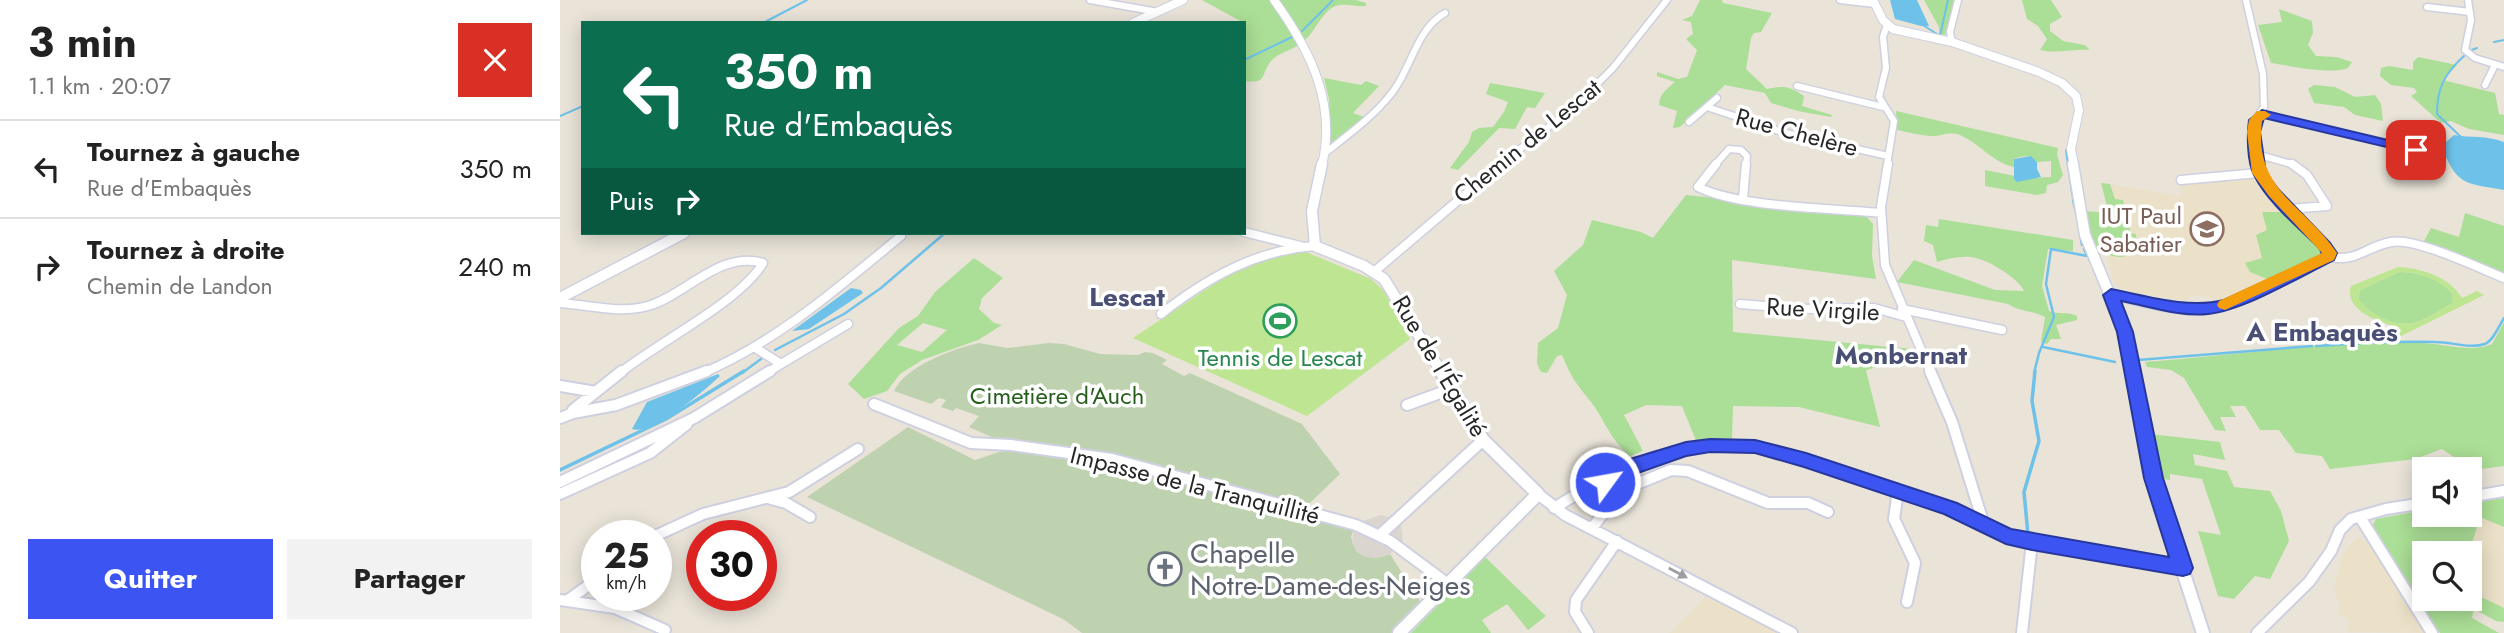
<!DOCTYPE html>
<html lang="fr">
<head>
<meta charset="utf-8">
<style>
  :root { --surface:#fff; --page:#f2f2f2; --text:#222; --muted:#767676; --line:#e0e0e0; --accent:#3c55f2 }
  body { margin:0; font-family:Jost,sans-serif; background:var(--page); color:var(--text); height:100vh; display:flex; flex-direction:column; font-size:26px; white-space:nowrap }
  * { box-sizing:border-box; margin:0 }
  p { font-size:23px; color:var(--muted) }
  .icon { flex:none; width:38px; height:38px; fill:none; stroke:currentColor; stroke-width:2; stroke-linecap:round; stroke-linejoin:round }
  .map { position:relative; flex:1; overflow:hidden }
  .details { display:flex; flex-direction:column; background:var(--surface); width:560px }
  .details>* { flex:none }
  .guide { position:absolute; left:21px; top:21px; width:665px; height:214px; border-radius:0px; box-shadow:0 4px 18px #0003; background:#0b6e4f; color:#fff; overflow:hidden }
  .fabs { position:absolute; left:1852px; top:457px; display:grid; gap:14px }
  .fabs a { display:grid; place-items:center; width:70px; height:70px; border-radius:0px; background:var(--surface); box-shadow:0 4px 18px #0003; font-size:35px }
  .speed { position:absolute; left:21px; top:520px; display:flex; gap:14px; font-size:35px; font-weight:700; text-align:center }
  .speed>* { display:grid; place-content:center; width:91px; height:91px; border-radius:50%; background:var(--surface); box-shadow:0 4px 18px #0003; line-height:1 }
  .speed small { font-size:18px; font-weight:400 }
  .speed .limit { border:10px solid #d22; background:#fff; color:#111 }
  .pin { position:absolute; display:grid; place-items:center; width:60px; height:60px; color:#fff; margin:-30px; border-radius:14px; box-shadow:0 4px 10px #0006 }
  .me { position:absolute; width:77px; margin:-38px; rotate:58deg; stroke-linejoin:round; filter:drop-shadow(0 0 5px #0008) }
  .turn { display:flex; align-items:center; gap:24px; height:147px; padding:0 28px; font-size:32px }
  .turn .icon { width:91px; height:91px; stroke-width:2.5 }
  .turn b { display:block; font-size:49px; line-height:60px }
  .then { display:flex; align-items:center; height:66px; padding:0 28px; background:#0003; gap:14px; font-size:26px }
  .round { display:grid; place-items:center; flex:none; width:74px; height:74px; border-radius:0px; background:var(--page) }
  .summary { display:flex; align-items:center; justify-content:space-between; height:119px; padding:0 28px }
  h1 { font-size:42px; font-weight:700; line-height:52px }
  .cta { display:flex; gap:14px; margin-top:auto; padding:14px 28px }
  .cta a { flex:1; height:80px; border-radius:0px; background:var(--accent); color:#fff; font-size:28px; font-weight:700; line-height:80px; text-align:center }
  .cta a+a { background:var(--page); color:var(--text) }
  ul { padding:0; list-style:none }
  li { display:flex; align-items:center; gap:21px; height:98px; padding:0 28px; border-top:2px solid var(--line) }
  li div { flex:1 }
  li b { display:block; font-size:26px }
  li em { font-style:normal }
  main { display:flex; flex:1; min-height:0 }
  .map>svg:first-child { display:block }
  .education { fill:#ebe1c8 }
  .green { fill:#abde96; fill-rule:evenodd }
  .cemetery { fill:#bfd2b0 }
  .pitch { fill:#bee692; fill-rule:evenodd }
  .plaza { fill:#dad6cf }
  .water { fill:#6ec2e9 }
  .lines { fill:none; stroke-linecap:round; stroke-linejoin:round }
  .stream-far2 { stroke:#6ec2e9; stroke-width:2 }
  .stream-far1 { stroke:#6ec2e9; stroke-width:2.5 }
  .stream { stroke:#6ec2e9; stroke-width:3.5 }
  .minor-far2-casing { stroke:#ced0e0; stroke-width:9 }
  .minor-far1-casing { stroke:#ced0e0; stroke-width:11 }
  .minor-casing { stroke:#ced0e0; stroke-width:14 }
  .tertiary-far2-casing { stroke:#ced0e0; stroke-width:10 }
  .tertiary-far1-casing { stroke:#ced0e0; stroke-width:13 }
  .tertiary-casing { stroke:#ced0e0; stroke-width:16 }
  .minor-far2 { stroke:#fff; stroke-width:6 }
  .minor-far1 { stroke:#fff; stroke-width:8 }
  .minor { stroke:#fff; stroke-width:10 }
  .tertiary-far2 { stroke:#fff; stroke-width:8 }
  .tertiary-far1 { stroke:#fff; stroke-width:10 }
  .tertiary { stroke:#fff; stroke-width:12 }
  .oneway { fill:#9e9e9e }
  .route { fill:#3c55f2; stroke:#27379d; stroke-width:2 }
  .slow { fill:#f59e0b }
  .labels { text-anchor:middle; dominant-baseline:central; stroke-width:7; stroke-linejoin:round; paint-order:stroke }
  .street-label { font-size:24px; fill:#272727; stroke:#fff }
  .education-label { font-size:24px; fill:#785e54; stroke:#fff; text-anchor:end }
  .leisure-label { font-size:24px; fill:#27864d; stroke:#fff }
  .park-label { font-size:24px; fill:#265f1b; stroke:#fff }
  .neighbourhood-label { font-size:26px; font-weight:bold; fill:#4a4f75; stroke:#fff }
  .near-worship-label { font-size:28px; fill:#5b616d; stroke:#fff; text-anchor:start }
</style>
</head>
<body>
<main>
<section class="details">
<div class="summary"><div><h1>3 min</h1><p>1.1 km · 20:07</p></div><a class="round" style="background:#d93025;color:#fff"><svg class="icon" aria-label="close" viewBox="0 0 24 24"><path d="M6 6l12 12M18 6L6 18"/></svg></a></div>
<ul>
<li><svg class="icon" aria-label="left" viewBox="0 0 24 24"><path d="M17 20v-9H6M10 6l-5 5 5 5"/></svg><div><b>Tournez à gauche</b><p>Rue d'Embaquès</p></div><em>350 m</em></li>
<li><svg class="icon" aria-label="right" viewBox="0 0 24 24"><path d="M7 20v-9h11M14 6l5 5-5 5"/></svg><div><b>Tournez à droite</b><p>Chemin de Landon</p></div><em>240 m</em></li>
</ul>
<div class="cta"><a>Quitter</a><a>Partager</a></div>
</section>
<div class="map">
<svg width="1944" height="633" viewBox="0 0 1944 633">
  <rect width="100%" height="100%" fill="#e9e3d8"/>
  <!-- education -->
  <path class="education" d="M1695,176L1722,210L1758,246L1761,255L1662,300L1632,295L1624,301L1567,291L1554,284L1547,255L1556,245L1541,183L1622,196L1619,181Z
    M1920,517L1944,527V608L1909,591V553Z
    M1800,538L1808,542L1866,633L1786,632L1791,621L1777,613L1780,603L1774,591L1781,557L1793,541Z
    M1147,595L1166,605L1219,633H1109Z"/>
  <!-- green -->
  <path class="green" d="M642,0H796L806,3V6C796,7 782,2 773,7C759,16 754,35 740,44C732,50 718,53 711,61C700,75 708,84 684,81V23Z
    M1140,0H1162L1163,3L1212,13L1201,32L1194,33L1191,38L1186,69L1207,89C1222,86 1228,85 1244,96L1242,106L1272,115L1271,117L1238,111L1211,103L1205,93L1165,85L1120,127L1113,128L1117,111L1099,105C1099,94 1107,89 1115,82L1097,76V72L1118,79L1127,77L1137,50L1126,39L1133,34L1131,22L1122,20L1132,16Z
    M1364,0H1395L1385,35L1379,34V27Z
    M1462,0H1491L1502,17L1490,24V31L1503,41L1525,45L1530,50C1512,49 1497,54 1480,50L1487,39L1478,26L1467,19Z
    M1719,9L1752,21L1753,33L1748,45L1756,56L1776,57L1792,62L1788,68C1770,75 1731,66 1711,63L1698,25L1722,22Z
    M1858,57L1897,65L1883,80L1935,93L1939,114L1944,115V135L1909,129L1891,121L1881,123L1851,96L1857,92L1854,88L1831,85L1820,76L1821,68L1829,66L1853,70V62Z
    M764,78L801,85L806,81L819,86L793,113L804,117L771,143L769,99Z
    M930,83L985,93L975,108L967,107L955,129L939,128L898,170L890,168L909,142L912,132L919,128L933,127L944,112L948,102L926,94Z
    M1754,85L1775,87L1795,97L1815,95L1821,104L1823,121L1795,115L1784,107L1754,103L1748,89Z
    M1336,111L1498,148L1497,155L1503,175L1498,182L1487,185L1486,193L1477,195L1425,186V170L1455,176L1454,179L1491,177V161L1477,162C1471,154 1463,156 1454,159V167C1429,161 1420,142 1397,134C1387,131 1380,137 1370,136C1359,135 1348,132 1337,130Z
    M1541,183L1550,184L1555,199L1563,200L1571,233L1576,234C1575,266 1552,259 1533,246L1525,211L1549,213Z
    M1126,195L1304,214L1313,224L1312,256L1316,279L1172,260L1173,332L1352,349L1359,365H1325L1306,370L1320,427L1239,407L1173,406L1172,440L1137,443L1122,406L1086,405L1064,415L1083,451L1070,456C1049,438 1046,422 1031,402C1016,383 1012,379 1002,355L997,356L987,373L981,372L977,364L978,343L998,328L1007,295L994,271L1023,245L1032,220L1081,232L1093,238Z
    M1702,212H1725L1758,246L1761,255L1707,279L1690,272L1685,263L1702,258L1696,235L1707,230Z
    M1905,213L1944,226V276L1862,245L1871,228L1899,237Z
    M1379,219L1513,240V251L1488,249L1482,286L1489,311C1499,315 1508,311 1517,316V320L1496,325L1501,339H1491L1487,344L1481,342L1485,317C1472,310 1460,312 1448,304L1337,282L1354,260L1435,290L1464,291C1459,278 1424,257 1410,257C1398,256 1387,259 1377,262L1373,245L1364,241L1366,225L1378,227Z
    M414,258L443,278L422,298L419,309L434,323L442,325L418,340L362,360L340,374L327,391L304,399L288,384L339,328L358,316L375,292ZM363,323L387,330L362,352L337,345Z
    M1839,272C1859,272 1878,278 1892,293L1893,303C1881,309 1866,320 1853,323C1834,327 1808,314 1798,299L1800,290Z
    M1944,322V466L1913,470L1882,449L1855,459L1770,469L1762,456L1736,453L1719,430H1700L1685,406H1670L1676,417H1660L1666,431L1655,430L1624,378L1611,370L1587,367L1585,362C1677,355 1771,340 1863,343C1883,344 1914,353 1932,344Z
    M1590,434L1660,442L1665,460L1633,454L1635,465L1667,471L1674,487L1710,491L1721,511L1729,541L1710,579L1695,576L1674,599L1658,596L1638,531L1661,535L1642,479L1610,474V480L1599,478Z
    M1944,498V527L1920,517L1909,553H1864V598H1909V591L1944,608V622L1936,621L1914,609L1912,618L1939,633H1880L1814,531L1813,524L1816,519L1864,510V514H1909V503Z
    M925,557L986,616L968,630L947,604L922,620L931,633H851Z"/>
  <!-- cemetery -->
  <path class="cemetery" d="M419,343L448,348L489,343L504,344L540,354L578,355L585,352L593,353L607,360L602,364L624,376L630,373L742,424L780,474L750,503L742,505L436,439L409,427L419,416L396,408L393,411L381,407L386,400L379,398L371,404L334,391C346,366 392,349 419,343Z
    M348,427L415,460L451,448L548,462L794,529L791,537L797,552C808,559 818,559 830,554L861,603L832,633H522L503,619L247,497Z"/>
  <!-- pitch -->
  <path class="pitch" d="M741,250L811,279L824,291L850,339L747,416L573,338L669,274L691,264Z
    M1838,267C1861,268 1890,277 1902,298L1917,291L1924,295L1837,338L1829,333L1840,327C1823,324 1783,311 1791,286ZM1839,272C1859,272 1878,278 1892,293L1893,303C1881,309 1866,320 1853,323C1834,327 1808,314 1798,298L1800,290Z"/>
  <!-- plaza -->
  <path class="plaza" d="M821,515L833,518L841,525L843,541L830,554L813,558L803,556L797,552L792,543L794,529L803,521Z"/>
  <!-- water -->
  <path class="water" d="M1330,0H1357L1369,26H1361L1335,19Z
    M1894,135C1912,138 1925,135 1944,142V190C1907,183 1898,187 1883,150L1886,142Z
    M1471,156L1477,162V169L1481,177L1457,182L1454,179V159Z
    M291,288L301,290L303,293L249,329L232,331Z
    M158,374L160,376C145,390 92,436 72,429L87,402Z"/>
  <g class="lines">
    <!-- stream-far2 -->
    <path class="stream-far2" d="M203,23L247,0
      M1363,25L1380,36L1388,0
      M742,31L773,0
      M1934,42L1944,40
      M1909,51L1917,48
      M684,60L734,36
      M0,116L23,106
      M1902,138L1877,114C1877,87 1885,73 1905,55
      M1506,150L1508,165"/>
    <!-- stream-far1 -->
    <path class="stream-far1" d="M1508,164L1513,197
      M1513,200L1516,212
      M1517,215L1522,245
      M1756,346C1796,343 1836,341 1876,342C1892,342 1909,349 1925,344C1933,341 1939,326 1944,318
      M1483,347L1555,362
      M215,350L284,314L321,288L385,233
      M1578,360L1752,346
      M182,373L205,356
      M1474,373L1479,353L1494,317L1486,284L1491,249L1527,256L1524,249"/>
    <!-- stream -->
    <path class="stream" d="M0,470L106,419L184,371
      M1468,535L1464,492L1479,441L1472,401L1475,371"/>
    <defs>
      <path id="minor-far2" d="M530,0L598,12
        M1280,0L1315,4
        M1686,0L1703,74L1704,107L1695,120L1694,132L1698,165
        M1908,0L1911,20L1905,50L1915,58L1944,67
        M1867,7L1910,12
        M1327,25L1323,37L1326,68L1319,97L1334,121L1327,165
        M1392,42L1390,32L1398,0
        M1925,85L1935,65
        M1237,86L1323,107
        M1147,107L1222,132L1328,156
        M1702,114L1873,154
        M1129,122L1157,98
        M765,153C788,135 813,117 831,94C851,70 856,29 885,13
        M1696,154L1735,165
        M939,165L1012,109L1053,68L1107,0
        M1155,165L1169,149L1181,150L1187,156L1186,165"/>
      <path id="minor-far1" d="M1156,164L1138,187C1180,208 1272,208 1321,213
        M1328,164L1321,207L1325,265L1371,373
        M1621,180L1699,173
        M1183,198L1186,164
        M1729,209L1767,206L1747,175L1732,164
        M684,232L740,246
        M1769,257C1798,262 1805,247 1831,242C1855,237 1919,268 1944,278
        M815,271L941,164
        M1551,295C1582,301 1616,313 1648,309C1691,303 1731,275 1769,257L1765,246C1746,227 1701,190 1698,164
        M0,303C28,305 60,314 88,306C126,295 160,250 203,263C180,302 98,342 60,373
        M1180,304L1241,309L1314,308L1346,317
        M1342,309L1442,330
        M601,314C647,278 696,250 755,246
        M194,347L221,364L288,324
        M143,373C218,341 279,287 341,236
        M207,373L221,364"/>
      <path id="minor" d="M1370,371L1392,422L1424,525
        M0,386L36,392
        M314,404L411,443L451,445L552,459L796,525L830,541L888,584
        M847,405L891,389
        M13,410L62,371
        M0,418L13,413L56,405L147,371
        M1045,477L1048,487L1058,495
        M0,482L134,418L210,371
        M1338,490L1334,519L1355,563L1347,602
        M0,494L90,453L127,424
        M978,494L1005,515L1232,633
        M1909,497L1944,491
        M211,499L226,503L250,517
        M994,508L1045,477L1094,457L1150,445L1195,446L1246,460L1390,508L1446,535L1472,542L1623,568
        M1800,517L1872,633
        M1032,528L1058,495L1067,488L1111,470L1128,471L1208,503H1248L1268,512
        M820,535L923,440
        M95,536L143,514L229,492L298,449
        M0,600L55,608L105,630
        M8,600L37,579
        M1028,633L1015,612L1016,600L1057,541
        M1462,633L1472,542
        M1697,633L1749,582L1771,551L1780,530L1791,519L1826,509L1864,503"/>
      <path id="tertiary-far2" d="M714,0C750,50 777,103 762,165
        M1313,0L1323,20L1333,29L1392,42L1479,72L1502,83L1516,96L1519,110L1511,149L1514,165
        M573,23L623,0"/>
      <path id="tertiary-far1" d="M762,164L752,211L755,246L804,266L824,279L882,373
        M1513,164L1525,235L1565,332L1573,373
        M0,298L124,233"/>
      <path id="tertiary" d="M1572,371L1593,478L1643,633
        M839,633L978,494L923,440L881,371"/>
    </defs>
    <!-- minor-far2 casing -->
    <use href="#minor-far2" class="minor-far2-casing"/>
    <!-- minor-far1 casing -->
    <use href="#minor-far1" class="minor-far1-casing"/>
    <!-- minor casing -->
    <use href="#minor" class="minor-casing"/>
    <!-- tertiary-far2 casing -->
    <use href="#tertiary-far2" class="tertiary-far2-casing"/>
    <!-- tertiary-far1 casing -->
    <use href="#tertiary-far1" class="tertiary-far1-casing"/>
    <!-- tertiary casing -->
    <use href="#tertiary" class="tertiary-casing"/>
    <!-- minor-far2 -->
    <use href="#minor-far2" class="minor-far2"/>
    <!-- minor-far1 -->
    <use href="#minor-far1" class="minor-far1"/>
    <!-- minor -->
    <use href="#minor" class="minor"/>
    <!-- tertiary-far2 -->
    <use href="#tertiary-far2" class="tertiary-far2"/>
    <!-- tertiary-far1 -->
    <use href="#tertiary-far1" class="tertiary-far1"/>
    <!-- tertiary -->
    <use href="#tertiary" class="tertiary"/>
  </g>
  <!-- one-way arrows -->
  <defs><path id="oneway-solid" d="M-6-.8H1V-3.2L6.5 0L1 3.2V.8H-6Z" transform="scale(1.75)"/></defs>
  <use class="oneway" href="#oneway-solid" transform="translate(1118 573) rotate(28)"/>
  <!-- route -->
  <path class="route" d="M1702,110L1861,148L1863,150L1856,154L1704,118L1700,132L1706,173L1719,190L1770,243L1777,253L1774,260C1739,277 1685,310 1648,314C1620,317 1588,306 1561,301L1573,332L1603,478L1633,568L1630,574L1623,576L1472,550L1446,544L1384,514L1244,467L1195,453L1150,452L1126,456L1055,481L1052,487L1045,490L1039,487L1036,477L1039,472L1057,463L1126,442L1150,439L1195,440L1246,453L1397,503L1451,529L1609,557L1584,478L1557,332L1543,295L1551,289C1587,296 1628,309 1664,300L1762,255L1760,249C1738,227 1708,203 1694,175C1687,161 1687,135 1689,120Z"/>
  <!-- slow -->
  <path class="slow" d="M1697,111H1705L1711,115L1702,121C1693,190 1744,204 1777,253L1774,260L1665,310L1659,308L1657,305L1659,301L1762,253L1709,196L1692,173L1687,132L1689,120Z"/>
  <!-- icons -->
  <defs>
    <symbol id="university-ring" viewBox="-11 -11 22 22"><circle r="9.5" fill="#fff" stroke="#8d6e63" stroke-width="1.5"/><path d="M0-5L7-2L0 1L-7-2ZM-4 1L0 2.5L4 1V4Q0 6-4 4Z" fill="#8d6e63"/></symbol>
    <symbol id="stadium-ring" viewBox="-11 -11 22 22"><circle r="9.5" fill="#fff" stroke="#2e9e5b" stroke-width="1.5"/><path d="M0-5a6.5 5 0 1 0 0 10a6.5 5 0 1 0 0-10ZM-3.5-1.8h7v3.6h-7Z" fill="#2e9e5b"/></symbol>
    <symbol id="church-ring" viewBox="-11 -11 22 22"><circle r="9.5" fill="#fff" stroke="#6b7280" stroke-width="1.5"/><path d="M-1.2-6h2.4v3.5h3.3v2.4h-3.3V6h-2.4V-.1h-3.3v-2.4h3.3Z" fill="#6b7280"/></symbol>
  </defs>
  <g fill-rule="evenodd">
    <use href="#university-ring" x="1628" y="210" width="38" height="38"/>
    <use href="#stadium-ring" x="701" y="302" width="38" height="38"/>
    <use href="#church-ring" x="586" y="550" width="38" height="38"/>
  </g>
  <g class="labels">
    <!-- street labels -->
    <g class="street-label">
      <text transform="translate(1237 132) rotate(15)">Rue Chelère</text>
      <text transform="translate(967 141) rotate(-39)">Chemin de Lescat</text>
      <text transform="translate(1263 309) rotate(3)">Rue Virgile</text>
      <text transform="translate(880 366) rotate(59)">Rue de l'Égalité</text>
      <text transform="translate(635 485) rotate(14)">Impasse de la Tranquillité</text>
    </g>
    <!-- education labels -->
    <g class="education-label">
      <text x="1622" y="215">IUT Paul<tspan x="1622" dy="28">Sabatier</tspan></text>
    </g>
    <!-- leisure labels -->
    <g class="leisure-label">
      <text x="720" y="357">Tennis de Lescat</text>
    </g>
    <!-- park labels -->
    <g class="park-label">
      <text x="497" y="395">Cimetière d'Auch</text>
    </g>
    <!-- neighbourhood labels -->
    <g class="neighbourhood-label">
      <text x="567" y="297">Lescat</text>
      <text x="1762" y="332">A Embaquès</text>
      <text x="1341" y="355">Monbernat</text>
    </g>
    <!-- near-worship labels -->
    <g class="near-worship-label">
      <text x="630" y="553">Chapelle<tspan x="630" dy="32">Notre-Dame-des-Neiges</tspan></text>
    </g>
  </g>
</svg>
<div class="fabs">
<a><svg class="icon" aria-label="sound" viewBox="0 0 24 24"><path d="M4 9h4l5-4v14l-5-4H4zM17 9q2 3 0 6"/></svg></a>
<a><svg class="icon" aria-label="search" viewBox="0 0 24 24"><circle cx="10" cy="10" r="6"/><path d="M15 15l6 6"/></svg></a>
</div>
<div class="speed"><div>25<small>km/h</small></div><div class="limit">30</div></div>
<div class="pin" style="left:1856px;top:150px;background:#d93025"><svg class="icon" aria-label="arrive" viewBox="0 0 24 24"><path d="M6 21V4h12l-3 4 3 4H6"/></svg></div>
<svg class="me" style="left:1045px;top:482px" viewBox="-20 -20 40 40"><circle r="17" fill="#3c55f2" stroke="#fff" stroke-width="3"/><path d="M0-11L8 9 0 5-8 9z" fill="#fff"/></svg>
<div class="guide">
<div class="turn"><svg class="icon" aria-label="left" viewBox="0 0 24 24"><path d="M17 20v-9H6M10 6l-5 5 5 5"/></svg><div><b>350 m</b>Rue d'Embaquès</div></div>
<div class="then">Puis<svg class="icon" aria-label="right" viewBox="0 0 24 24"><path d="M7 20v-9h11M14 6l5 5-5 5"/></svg></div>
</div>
</div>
</main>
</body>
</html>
